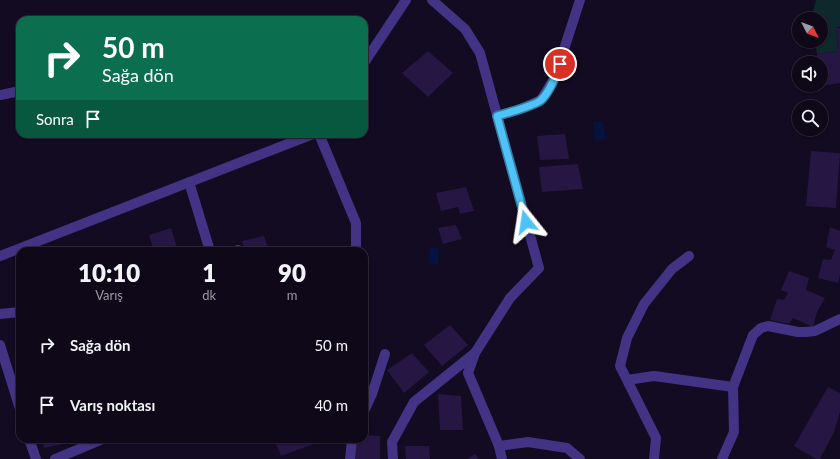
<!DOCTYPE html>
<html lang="tr">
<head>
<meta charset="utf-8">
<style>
  :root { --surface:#0e0819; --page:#1c1626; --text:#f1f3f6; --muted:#9b9aa2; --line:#2e2938 }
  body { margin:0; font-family:Lato,sans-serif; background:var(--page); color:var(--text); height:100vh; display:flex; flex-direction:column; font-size:15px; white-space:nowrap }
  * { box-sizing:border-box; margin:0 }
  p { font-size:13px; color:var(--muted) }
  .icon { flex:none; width:22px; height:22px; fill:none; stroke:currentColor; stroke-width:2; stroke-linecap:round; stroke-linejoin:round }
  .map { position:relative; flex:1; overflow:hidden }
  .panel { position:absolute; left:16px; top:247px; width:352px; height:196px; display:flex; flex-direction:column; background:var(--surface); border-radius:12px; box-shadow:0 1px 3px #0004,0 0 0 1px var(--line) }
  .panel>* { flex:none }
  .hud { position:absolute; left:16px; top:16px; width:352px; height:122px; border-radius:12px; box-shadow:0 1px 3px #0004,0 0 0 1px var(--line); background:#0b6e4f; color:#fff; overflow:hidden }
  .needle { width:26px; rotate:132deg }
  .fabs { position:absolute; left:792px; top:12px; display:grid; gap:8px }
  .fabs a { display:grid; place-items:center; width:36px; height:36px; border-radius:50%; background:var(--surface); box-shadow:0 1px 3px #0004,0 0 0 1px var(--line); font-size:20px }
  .pin { position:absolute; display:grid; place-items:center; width:34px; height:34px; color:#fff; margin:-17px; border:2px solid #fff; border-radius:50%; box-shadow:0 1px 4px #0007 }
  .me { position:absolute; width:44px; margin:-22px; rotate:345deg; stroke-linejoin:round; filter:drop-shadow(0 0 3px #0008) }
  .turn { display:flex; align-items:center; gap:14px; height:84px; padding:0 20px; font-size:18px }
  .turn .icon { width:52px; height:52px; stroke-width:2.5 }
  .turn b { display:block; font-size:28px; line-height:34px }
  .then { display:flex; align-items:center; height:38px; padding:0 20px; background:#0003; gap:8px; font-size:15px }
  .eta { display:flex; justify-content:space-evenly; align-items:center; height:68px; text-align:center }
  .eta b { font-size:24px; font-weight:800; line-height:28px }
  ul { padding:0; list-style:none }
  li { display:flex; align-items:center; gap:12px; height:60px; padding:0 20px }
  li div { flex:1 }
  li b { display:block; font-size:15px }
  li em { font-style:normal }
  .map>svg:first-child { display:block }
  .green { fill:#0e282b }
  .water { fill:#061240 }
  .building { fill:#261643 }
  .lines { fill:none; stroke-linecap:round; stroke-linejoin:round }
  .minor { stroke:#423384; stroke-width:10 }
  .tertiary { stroke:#423384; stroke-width:10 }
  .route-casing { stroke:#337fa1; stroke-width:10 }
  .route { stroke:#4fc3f7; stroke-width:7 }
</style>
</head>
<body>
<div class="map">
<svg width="840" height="459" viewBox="0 0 840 459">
  <rect width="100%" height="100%" fill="#120b21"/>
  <!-- green -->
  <path class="green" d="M816,0H840V27L836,28L838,51L817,54L815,41H821V19H812V15Z"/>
  <!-- water -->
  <path class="water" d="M593,122H603L606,139L595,141Z
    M430,247L439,249L438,265L429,263Z"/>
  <!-- building -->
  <path class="building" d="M836,28H840V83L821,86V63H818L817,54L838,51Z
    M428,51L453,73L428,97L402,73Z
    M565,134L569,159L540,160L537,136Z
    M811,151L840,153L836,208L806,206Z
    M578,164L583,189L542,192L539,167Z
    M466,187L474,211L460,214L458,207L441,211L436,193Z
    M456,225L462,239L443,244L438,228Z
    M830,227L840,231V275L838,283L818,278L823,259L831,260L835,250L826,247Z
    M171,228L178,251H154L149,235Z
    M264,236L269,251H245L242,241Z
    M789,271L809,278L806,290L825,298L817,312L813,327L793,318L789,324L770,320L777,299L784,300L788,293L781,290Z
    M450,325L468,345L442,366L424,345Z
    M412,353L429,372L404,393L387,370Z
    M828,387L840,393V412L834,432L820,459H816L794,446Z
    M438,394L461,396L463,430H440Z
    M364,435L380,436V459H355V439H364Z
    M42,439H67L68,443L44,448Z
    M274,439H314L316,443L281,456Z
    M405,446H429L430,459H406Z
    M475,454L479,459H467Z"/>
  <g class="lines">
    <!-- minor -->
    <path class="minor" d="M364,63L406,0
      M497,116L518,110L541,100L555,77L580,0
      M189,182L210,251
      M235,251L238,250
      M0,256L313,134
      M0,314L20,312
      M0,345L20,409
      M627,380L654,376L733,387L734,432L722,459
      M733,387L753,335L761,328L768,326L798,332H806L815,331L840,319
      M364,411L372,394L385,354
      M29,439L36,459
      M499,446L502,459
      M350,459L352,439
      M393,459L392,442L414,402L475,353
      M654,459L656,438L620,366L627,338L644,304L672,269L689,256"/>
    <!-- tertiary -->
    <path class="tertiary" d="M432,0L465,29L480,53L539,268L510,298L475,353L468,373L499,446L528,442L567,448L580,459
      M0,95L20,91
      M319,134L356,223V251
      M55,459L103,439"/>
  </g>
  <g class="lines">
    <defs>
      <path id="route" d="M526,222L497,116C506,113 535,106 541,100C549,93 557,74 560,64"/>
    </defs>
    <!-- route casing -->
    <use href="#route" class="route-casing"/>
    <!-- route -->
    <use href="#route" class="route"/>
  </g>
</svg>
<div class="fabs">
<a><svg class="needle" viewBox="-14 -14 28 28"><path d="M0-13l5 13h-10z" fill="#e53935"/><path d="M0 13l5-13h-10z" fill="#9b9aa2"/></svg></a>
<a><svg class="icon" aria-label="sound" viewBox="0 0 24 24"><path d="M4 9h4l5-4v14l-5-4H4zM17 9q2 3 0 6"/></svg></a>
<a><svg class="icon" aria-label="search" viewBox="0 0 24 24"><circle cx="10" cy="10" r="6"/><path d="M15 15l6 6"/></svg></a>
</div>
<div class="pin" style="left:560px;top:64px;background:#d93025"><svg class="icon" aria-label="arrive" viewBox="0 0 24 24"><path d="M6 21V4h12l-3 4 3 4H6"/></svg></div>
<svg class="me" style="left:526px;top:222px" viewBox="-20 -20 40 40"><path d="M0-17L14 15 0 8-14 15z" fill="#4fc3f7" stroke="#fff" stroke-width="4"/></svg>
<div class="hud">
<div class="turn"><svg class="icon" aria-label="right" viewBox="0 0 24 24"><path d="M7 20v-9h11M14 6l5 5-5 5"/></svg><div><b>50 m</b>Sağa dön</div></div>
<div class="then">Sonra<svg class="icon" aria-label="arrive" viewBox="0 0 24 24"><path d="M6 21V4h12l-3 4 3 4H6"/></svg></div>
</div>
<section class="panel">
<div class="eta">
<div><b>10:10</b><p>Varış</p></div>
<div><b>1</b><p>dk</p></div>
<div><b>90</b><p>m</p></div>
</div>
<ul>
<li><svg class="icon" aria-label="right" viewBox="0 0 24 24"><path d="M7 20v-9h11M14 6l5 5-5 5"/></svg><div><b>Sağa dön</b></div><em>50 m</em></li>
<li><svg class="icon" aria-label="arrive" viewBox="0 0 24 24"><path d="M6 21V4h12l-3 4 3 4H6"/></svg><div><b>Varış noktası</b></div><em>40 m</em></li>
</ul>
</section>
</div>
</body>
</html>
